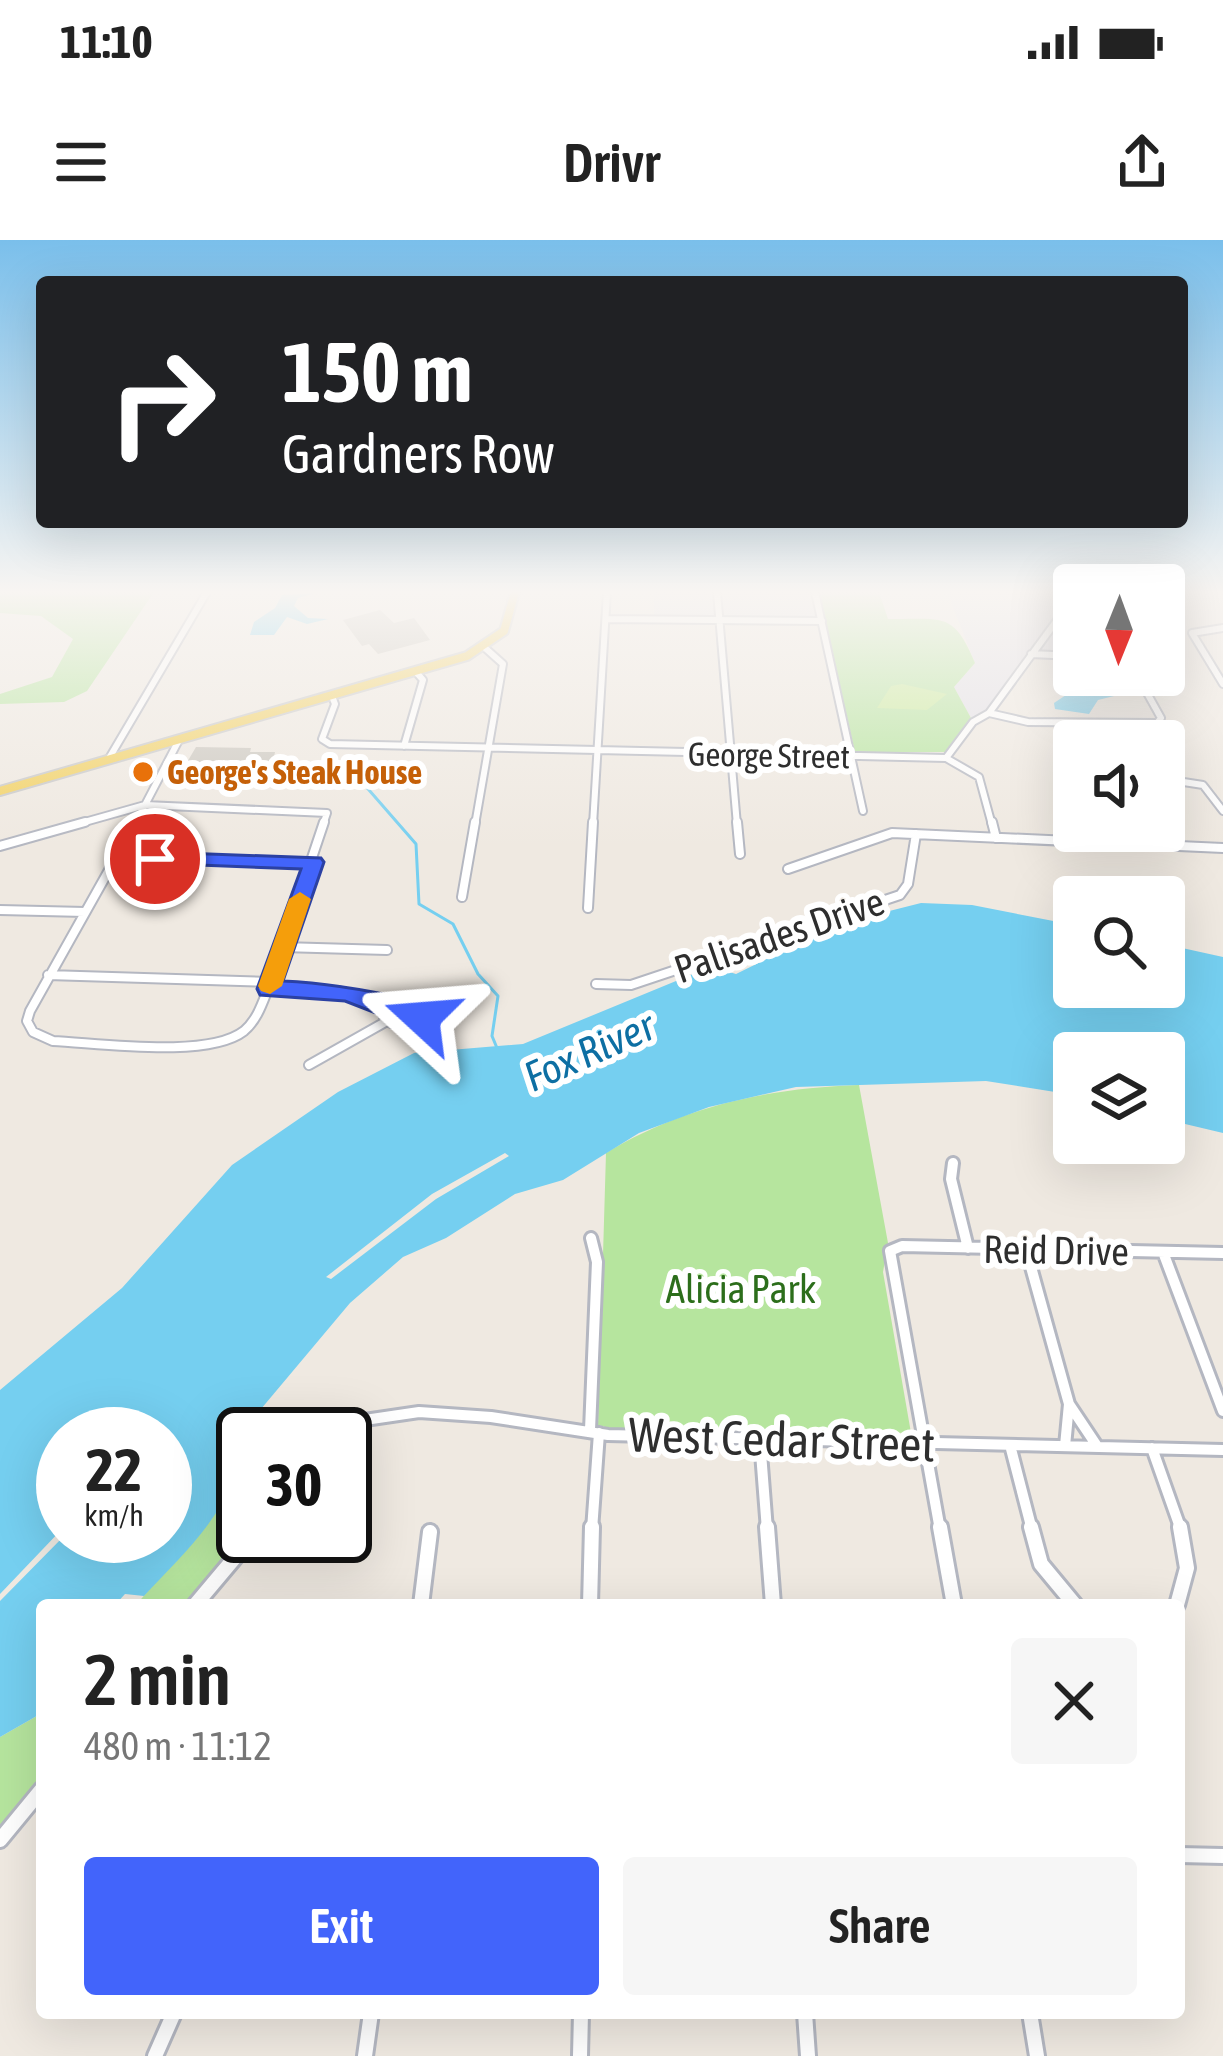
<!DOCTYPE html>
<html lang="en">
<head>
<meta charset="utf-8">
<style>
  :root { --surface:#fff; --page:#f6f6f6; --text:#222; --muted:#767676; --accent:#4264fb }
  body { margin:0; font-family:"Asap Condensed",sans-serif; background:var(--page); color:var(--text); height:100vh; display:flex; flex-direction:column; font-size:45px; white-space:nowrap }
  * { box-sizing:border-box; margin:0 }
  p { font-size:39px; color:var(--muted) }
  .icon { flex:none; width:66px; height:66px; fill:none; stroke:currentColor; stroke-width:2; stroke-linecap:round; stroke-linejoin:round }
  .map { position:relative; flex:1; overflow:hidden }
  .sheet { position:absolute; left:36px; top:1359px; width:1149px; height:420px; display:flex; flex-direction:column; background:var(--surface); border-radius:12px; box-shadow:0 12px 48px #0002 }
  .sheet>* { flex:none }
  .banner { position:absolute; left:36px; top:36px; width:1152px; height:252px; border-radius:12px; box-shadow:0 12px 48px #0002; background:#202124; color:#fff; overflow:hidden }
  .needle { width:78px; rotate:181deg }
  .buttons { position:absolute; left:1053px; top:324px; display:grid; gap:24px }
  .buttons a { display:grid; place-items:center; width:132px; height:132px; border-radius:12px; background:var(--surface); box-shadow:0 12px 48px #0002; font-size:60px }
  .speed { position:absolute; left:36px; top:1167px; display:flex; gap:24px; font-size:60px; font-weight:700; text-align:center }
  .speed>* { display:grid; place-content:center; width:156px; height:156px; border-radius:50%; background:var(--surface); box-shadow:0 12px 48px #0002; line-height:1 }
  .speed small { font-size:30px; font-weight:400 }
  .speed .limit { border:6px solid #111; border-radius:18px; background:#fff; color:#111 }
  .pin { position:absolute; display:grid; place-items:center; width:102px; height:102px; color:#fff; margin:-51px; border:6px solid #fff; border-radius:50%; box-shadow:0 3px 12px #0007 }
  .me { position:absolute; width:132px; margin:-66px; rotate:289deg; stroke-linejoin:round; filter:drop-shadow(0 0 9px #0008) }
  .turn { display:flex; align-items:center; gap:42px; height:252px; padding:0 48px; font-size:54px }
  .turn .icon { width:156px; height:156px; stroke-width:2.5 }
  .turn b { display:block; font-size:84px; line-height:102px }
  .round { display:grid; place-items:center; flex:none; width:126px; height:126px; border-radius:12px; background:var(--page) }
  .head { display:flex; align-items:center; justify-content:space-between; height:204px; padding:0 48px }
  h1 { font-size:72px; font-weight:600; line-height:90px }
  .cta { display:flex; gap:24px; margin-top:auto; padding:24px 48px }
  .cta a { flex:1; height:138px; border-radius:12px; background:var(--accent); color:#fff; font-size:48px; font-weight:600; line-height:138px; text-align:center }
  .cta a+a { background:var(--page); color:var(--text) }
  .status { display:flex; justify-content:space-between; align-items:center; height:84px; padding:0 60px; background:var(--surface); direction:ltr }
  .status svg { height:33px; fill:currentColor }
  header { display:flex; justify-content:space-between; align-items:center; height:156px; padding:0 48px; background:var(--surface); font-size:54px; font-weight:600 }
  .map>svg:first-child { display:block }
  .industrial { fill:#e3e1e8 }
  .green { fill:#b6e59e }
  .pitch { fill:#c9ec9a }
  .water { fill:#75cff0; fill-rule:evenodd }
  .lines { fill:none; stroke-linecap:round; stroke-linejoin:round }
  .stream { stroke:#75cff0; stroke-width:3 }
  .building { fill:#cbc7bf }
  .minor-far3-casing { stroke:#b4b7c1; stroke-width:10 }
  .minor-far2-casing { stroke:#b4b7c1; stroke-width:12 }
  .minor-far1-casing { stroke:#b4b7c1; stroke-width:16 }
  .minor-casing { stroke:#b4b7c1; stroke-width:20 }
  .major-casing { stroke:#c9c9c9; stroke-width:12 }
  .minor-far3 { stroke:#fff; stroke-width:6 }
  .minor-far2 { stroke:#fff; stroke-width:8 }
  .minor-far1 { stroke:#fff; stroke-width:10 }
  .minor { stroke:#fff; stroke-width:14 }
  .major { stroke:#f2d163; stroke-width:8 }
  .route { fill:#4264fb; stroke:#2b41a3; stroke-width:3 }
  .slow { fill:#f59e0b }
  .food-dot { fill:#e8710a; stroke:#fff; stroke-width:4.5 }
  .labels { text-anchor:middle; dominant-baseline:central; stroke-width:12; stroke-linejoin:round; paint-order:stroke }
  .far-street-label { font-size:33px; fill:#2e2e2e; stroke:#fff }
  .far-food-label { font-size:33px; font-weight:bold; fill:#c56008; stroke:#fff; text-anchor:start }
  .street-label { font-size:39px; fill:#2e2e2e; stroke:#fff }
  .park-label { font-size:39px; fill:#2c6e1b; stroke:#fff }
  .water-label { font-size:42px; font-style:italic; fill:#0d6fa3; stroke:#fff }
  .near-street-label { font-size:48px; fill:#2e2e2e; stroke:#fff }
</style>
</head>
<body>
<div class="status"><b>11:10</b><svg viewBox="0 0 49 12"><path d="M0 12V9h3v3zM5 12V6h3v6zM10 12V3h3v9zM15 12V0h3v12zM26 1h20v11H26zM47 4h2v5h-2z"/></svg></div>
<header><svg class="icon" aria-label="menu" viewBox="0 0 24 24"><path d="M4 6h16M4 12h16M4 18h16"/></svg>Drivr<svg class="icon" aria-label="share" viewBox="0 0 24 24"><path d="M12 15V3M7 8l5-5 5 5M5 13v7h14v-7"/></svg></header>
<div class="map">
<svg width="1223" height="1816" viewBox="0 0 1223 1816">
  <rect width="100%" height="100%" fill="#efe9e1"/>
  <!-- industrial -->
  <path class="industrial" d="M654,352H812L818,380L654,378Z
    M947,352H1074V414L1030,409L984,472L971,478L954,447L975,423Z"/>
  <!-- green -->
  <path class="green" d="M0,352H154L87,451L64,462L0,464V454L52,437L73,399L41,376L0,373Z
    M818,352H879L888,379C942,380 953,370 975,423L954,447L971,478L946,512H855Z
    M859,845L888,1003L883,1032L911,1193L617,1190L598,1185L606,913C683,866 770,848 859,845Z
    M261,1169L346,1186L338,1194H251Z
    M243,1213V1296H253L195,1365H136L221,1266Z
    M42,1473V1549L0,1600V1497Z"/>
  <!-- pitch -->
  <path class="pitch" d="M902,444L947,454L927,470L877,468L891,446Z"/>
  <!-- water -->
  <path class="water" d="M316,353L298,358L294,366L308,378L328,379L307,384L287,377L274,395H250L254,382L275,368L282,355Z
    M1075,437L1116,438L1130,452L1098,460L1089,474L1055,469L1054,463L1066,455L1068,441Z
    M921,663L972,665L1074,685V747H1164V704L1223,717V893L1164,879V813H1074V855L986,841L796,847L709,867L639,893L563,940L515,954L446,998L403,1017L350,1063L261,1169L251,1194H243C243,1260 186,1311 144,1356L125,1354L115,1365H42V1473L0,1497V1361L64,1296H165V1194H63V1288L0,1354V1150L122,1048L232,925L338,852L414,813L523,804L693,734L716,728L736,734L838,684ZM505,913L509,916L436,959L331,1039L326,1037L432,954Z"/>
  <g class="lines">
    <!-- stream -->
    <path class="stream" d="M308,531L316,539L362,542L416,604L419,664L453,684L478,734L498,756L492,796L497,808"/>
  </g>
  <!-- building -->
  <path class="building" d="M380,370L394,383L414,378L430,400L378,414L369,404L362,406L343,380Z
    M196,507L251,508L250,512H275L272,526L186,524Z"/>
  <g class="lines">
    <defs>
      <path id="minor-far3" d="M717,352L737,585
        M815,352L863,571
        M606,379L822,381
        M1223,388L1192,393L1223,444
        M1031,414L1074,416
        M332,456L335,464L322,499L330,504L946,518L979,537L992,585
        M989,473L1028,482L1157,483L1161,478L1137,435
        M404,506L423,440L416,432
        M946,518L973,482L989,473L1074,357
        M108,520L207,352
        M1164,539L1203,545L1223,571
        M1074,542V559
        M145,565L327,573L323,585
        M145,565L179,500
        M74,585L145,565
        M134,585L145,565
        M475,585L503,424L484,407
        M593,585L607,352"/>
      <path id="minor-far2" d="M136,582L30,771L27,781L33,792L53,801C99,803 208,819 244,791C257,780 262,764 268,749L324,582
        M737,582L740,614
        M992,582L996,598
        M0,606L85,582
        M116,617L314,623
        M788,629L892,593L1223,608
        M462,657L475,582
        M588,668L593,582
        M0,670L85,672
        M282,707L387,710
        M48,735L271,742
        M596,744L631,745L900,655L908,644L916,594
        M268,749L339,751L384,768
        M383 773a10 10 0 1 1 20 0a10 10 0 1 1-20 0Z
        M404,776L448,771
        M309,825L387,781"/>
      <path id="minor-far1" d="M953,923L951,939L968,1008
        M1026,1009L1069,1164L1097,1206
        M1163,1012L1223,1171
        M590,1190L597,1022L591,998
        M338,1194L358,1181L419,1172L491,1177L608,1195L1223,1210
        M760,1200L767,1290
        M1010,1205L1032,1290
        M1065,1206L1069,1164
        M1152,1208L1181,1290
        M592,1290L599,1193
        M940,1290L890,1011L902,1006L1223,1013"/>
      <path id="minor" d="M767,1287L773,1365
        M940,1287L954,1365
        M1031,1287L1041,1324L1075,1365
        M195,1365L253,1296
        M421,1365L430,1292
        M590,1365L592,1287
        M1177,1365L1187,1328L1180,1287
        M0,1600L42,1549
        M1179,1615L1223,1616
        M805,1773L808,1816
        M1030,1773L1037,1816
        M155,1816L174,1773
        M365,1816L371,1773
        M580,1816L581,1773"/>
      <path id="major" d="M0,551L467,416L504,391L515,352"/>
    </defs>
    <!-- minor-far3 casing -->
    <use href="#minor-far3" class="minor-far3-casing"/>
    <!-- minor-far2 casing -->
    <use href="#minor-far2" class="minor-far2-casing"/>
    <!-- minor-far1 casing -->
    <use href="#minor-far1" class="minor-far1-casing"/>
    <!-- minor casing -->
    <use href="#minor" class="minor-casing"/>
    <!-- major casing -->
    <use href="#major" class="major-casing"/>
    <!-- minor-far3 -->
    <use href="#minor-far3" class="minor-far3"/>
    <!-- minor-far2 -->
    <use href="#minor-far2" class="minor-far2"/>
    <!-- minor-far1 -->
    <use href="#minor-far1" class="minor-far1"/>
    <!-- minor -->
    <use href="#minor" class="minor"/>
    <!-- major -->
    <use href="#major" class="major"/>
  </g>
  <!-- sky -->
  <linearGradient id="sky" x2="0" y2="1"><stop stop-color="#7abfeb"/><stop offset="0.58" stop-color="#f8f5f2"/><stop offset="1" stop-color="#f8f5f2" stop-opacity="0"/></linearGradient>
  <rect width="1223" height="607" fill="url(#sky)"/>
  <!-- route -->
  <path class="route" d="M155,612L321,618L324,622L283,741C326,743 367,750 407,759L412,768L431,772V784H404L345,761L260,755L257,749L301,629L148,623V614Z"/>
  <!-- slow -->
  <path class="slow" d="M300,652L311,659L282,746L270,754L261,751L258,746L289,659Z"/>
  <!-- markers -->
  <circle class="food-dot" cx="143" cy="532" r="12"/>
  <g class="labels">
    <!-- far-street labels -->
    <g class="far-street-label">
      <text transform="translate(769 515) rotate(1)">George Street</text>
    </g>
    <!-- far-food labels -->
    <g class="far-food-label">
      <text x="167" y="532">George's Steak House</text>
    </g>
    <!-- street labels -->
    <g class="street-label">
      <text transform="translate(779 695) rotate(-19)">Palisades Drive</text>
      <text transform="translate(1056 1010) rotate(1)">Reid Drive</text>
    </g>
    <!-- park labels -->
    <g class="park-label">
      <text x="741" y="1049">Alicia Park</text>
    </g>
    <!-- water labels -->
    <g class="water-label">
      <text transform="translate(589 811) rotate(-24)">Fox River</text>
    </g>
    <!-- near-street labels -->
    <g class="near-street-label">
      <text transform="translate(782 1199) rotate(2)">West Cedar Street</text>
    </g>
  </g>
</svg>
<div class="buttons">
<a><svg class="needle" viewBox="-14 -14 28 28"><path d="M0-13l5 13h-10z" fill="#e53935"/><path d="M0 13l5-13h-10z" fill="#767676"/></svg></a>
<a><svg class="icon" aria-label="sound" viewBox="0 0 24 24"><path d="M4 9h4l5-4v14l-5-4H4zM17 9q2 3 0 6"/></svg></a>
<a><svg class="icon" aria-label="search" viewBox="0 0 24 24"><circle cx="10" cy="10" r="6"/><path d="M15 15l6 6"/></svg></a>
<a><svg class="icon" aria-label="layers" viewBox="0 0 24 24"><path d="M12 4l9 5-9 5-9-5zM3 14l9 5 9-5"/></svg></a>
</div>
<div class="speed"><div>22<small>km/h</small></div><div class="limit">30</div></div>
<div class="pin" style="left:155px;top:619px;background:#d93025"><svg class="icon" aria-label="arrive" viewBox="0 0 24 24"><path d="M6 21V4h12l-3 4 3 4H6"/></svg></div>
<svg class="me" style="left:422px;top:778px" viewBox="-20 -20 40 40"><path d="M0-17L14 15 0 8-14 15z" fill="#4264fb" stroke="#fff" stroke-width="4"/></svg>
<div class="banner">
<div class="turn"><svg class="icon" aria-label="right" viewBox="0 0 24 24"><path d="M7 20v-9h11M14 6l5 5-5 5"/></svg><div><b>150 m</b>Gardners Row</div></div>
</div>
<section class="sheet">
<div class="head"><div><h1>2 min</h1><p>480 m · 11:12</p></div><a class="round"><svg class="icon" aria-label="close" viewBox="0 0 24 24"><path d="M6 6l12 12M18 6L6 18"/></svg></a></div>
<div class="cta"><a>Exit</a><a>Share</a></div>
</section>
</div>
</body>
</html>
